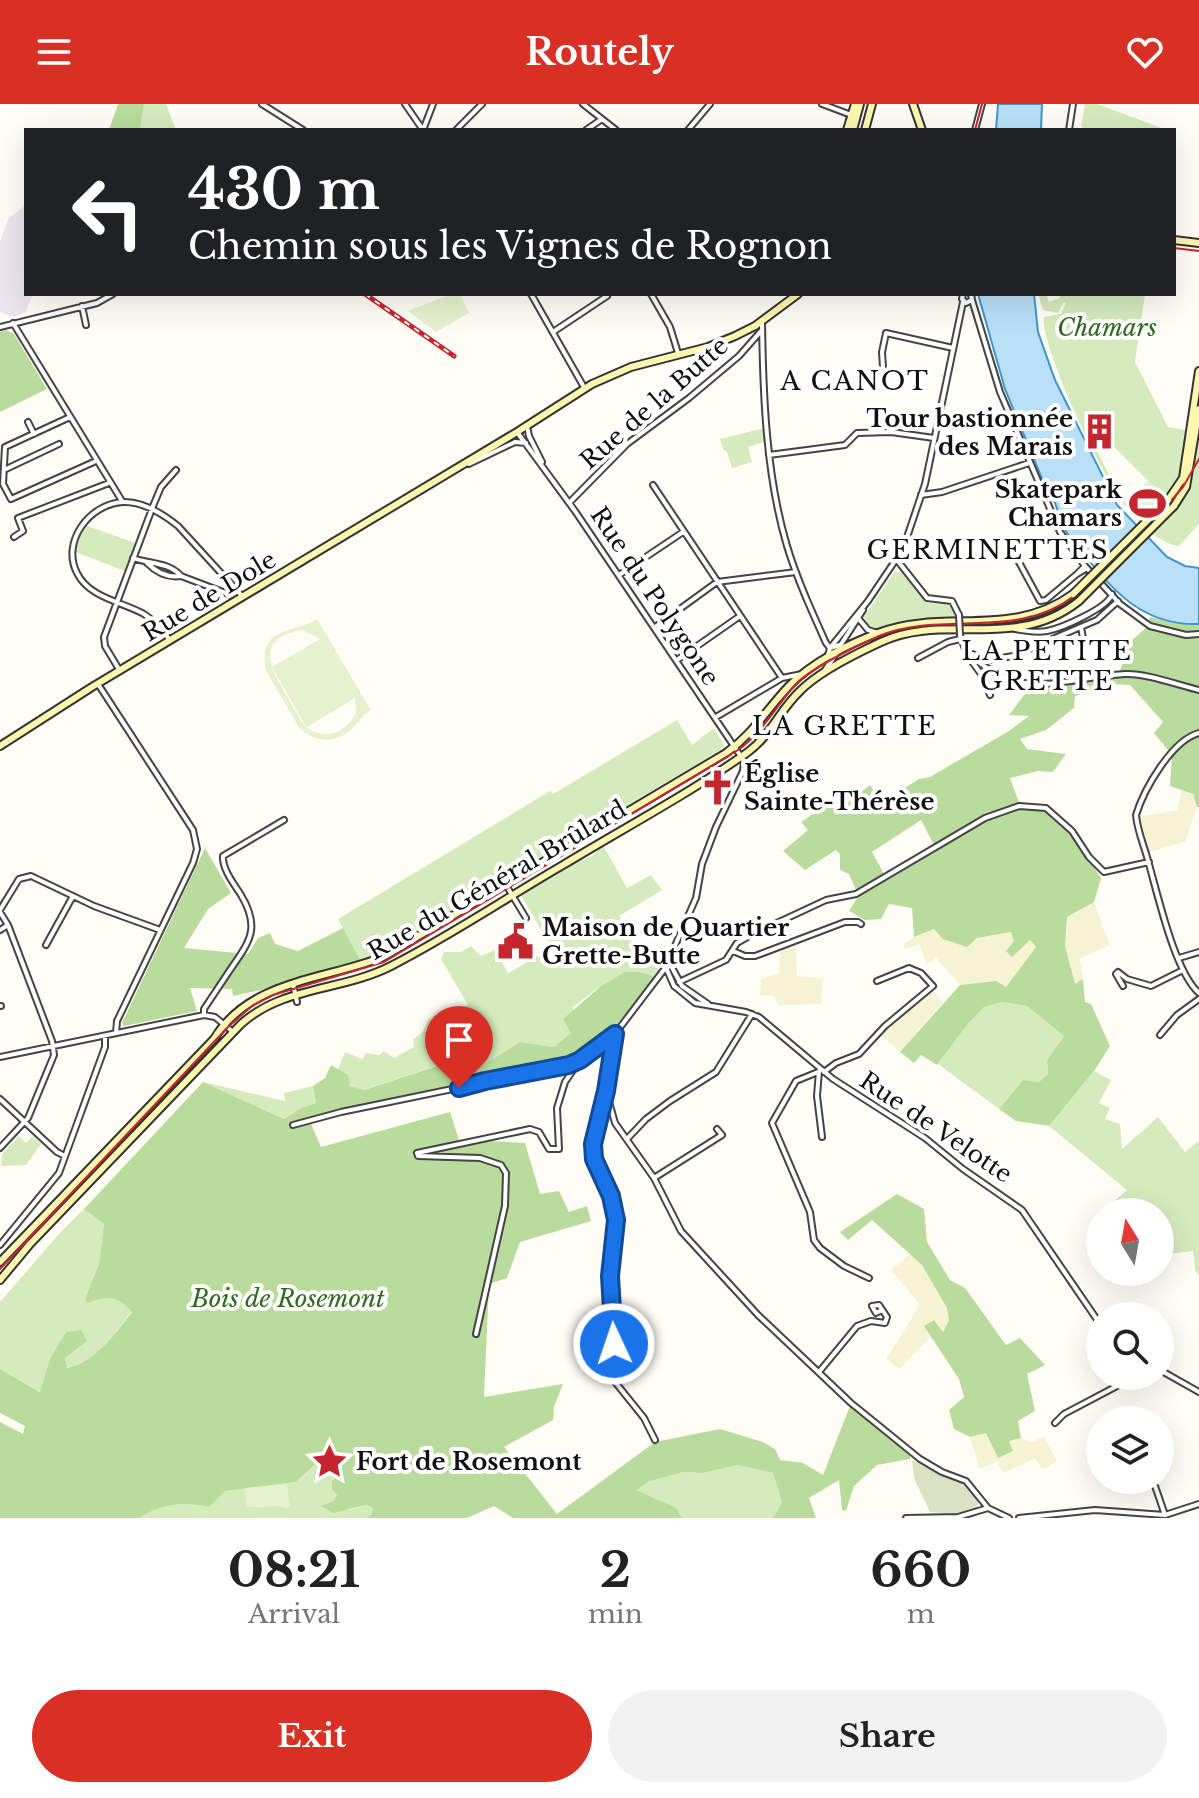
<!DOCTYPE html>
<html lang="en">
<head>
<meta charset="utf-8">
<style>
  :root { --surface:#fff; --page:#f2f2f2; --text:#222; --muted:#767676; --accent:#d93025 }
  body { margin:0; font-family:"Libre Baskerville",serif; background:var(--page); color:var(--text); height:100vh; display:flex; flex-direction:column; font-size:30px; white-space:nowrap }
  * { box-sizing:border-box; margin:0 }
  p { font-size:26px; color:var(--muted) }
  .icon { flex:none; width:44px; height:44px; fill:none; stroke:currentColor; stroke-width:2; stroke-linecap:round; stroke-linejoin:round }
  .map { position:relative; height:1414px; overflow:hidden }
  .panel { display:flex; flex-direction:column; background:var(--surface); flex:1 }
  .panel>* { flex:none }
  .banner { position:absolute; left:24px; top:24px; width:1152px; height:168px; border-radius:0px; box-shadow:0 8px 32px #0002; background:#202124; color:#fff; overflow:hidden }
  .needle { width:52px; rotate:349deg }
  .buttons { position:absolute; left:1086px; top:1094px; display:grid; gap:16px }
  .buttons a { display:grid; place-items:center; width:88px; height:88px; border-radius:50%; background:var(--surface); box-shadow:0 8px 32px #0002; font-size:40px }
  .pin { position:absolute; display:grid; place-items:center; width:68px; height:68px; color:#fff; margin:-82px -34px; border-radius:50% 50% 50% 0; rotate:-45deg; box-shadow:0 0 8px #0007 }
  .pin .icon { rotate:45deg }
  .me { position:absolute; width:88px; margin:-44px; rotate:357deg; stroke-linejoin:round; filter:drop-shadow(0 0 6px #0008) }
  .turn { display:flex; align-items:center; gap:28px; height:168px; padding:0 32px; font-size:36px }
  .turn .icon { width:104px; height:104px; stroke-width:2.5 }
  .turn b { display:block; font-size:56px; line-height:68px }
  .eta { display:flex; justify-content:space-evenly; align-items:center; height:136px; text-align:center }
  .eta b { font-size:48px; font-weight:700; line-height:56px }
  .cta { display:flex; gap:16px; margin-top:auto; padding:16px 32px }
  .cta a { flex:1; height:92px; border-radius:48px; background:var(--accent); color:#fff; font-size:32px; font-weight:700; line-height:92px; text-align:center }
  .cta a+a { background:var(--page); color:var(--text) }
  header { display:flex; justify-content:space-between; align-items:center; height:104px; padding:0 32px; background:var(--accent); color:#fff; font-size:36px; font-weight:700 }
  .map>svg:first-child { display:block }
  .industrial { fill:#eee6ef }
  .farmland { fill:#f6f3d4 }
  .green { fill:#d5ebbd }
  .forest { fill:#b9dc9c }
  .cemetery { fill:#d9e3c4 }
  .pitch { fill:#e6f2cf; fill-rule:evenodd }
  .water { fill:#b9e0f7; stroke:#3f96cf; stroke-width:2 }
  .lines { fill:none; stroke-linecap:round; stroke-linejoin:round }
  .street-casing { stroke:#444; stroke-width:8 }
  .secondary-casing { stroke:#333; stroke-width:10 }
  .street { stroke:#fff; stroke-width:4 }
  .secondary { stroke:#fff6b0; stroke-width:6 }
  .tram { stroke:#c4262e; stroke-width:2 }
  .rail-casing { stroke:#c4262e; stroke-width:5 }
  .rail { stroke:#fff; stroke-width:2; stroke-dasharray:6; stroke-linecap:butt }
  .street-bridge-casing { stroke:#444; stroke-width:8; stroke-linecap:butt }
  .secondary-bridge-casing { stroke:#333; stroke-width:10; stroke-linecap:butt }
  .street-bridge { stroke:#fff; stroke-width:4 }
  .secondary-bridge { stroke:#fff6b0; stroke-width:6 }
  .route-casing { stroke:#114b97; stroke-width:20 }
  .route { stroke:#1a73e8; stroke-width:14 }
  .labels { text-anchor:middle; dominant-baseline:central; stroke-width:8; stroke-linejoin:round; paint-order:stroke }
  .park-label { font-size:24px; font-style:italic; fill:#2f6b1f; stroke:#fff }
  .street-label { font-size:24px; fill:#111; stroke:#fff }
  .poi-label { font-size:24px; font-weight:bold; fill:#111; stroke:#fff; text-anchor:start }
  .neighbourhood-label { font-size:26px; letter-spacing:2px; fill:#111; stroke:#fff }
</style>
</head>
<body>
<header><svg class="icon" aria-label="menu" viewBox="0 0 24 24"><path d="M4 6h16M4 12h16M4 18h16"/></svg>Routely<svg class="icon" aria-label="heart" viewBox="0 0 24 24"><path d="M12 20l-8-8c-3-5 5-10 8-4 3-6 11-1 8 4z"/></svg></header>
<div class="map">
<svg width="1199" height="1414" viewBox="0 0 1199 1414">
  <rect width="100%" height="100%" fill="#fffdf5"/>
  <!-- industrial -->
  <path class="industrial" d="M26,101V190H33L25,209L13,213L0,208V138L9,114Z"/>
  <!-- farmland -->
  <path class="farmland" d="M1182,686L1193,690L1197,703L1185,738L1149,748L1139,713L1177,706Z
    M1094,798L1110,841L1080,855L1083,875L1075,881L1065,842L1067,813Z
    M934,825L977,834L1011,828L1014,837L1030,836L1036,843L1006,884L996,877L960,881L936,854L927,861L919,840L905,845L904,840L914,833Z
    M796,841L797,872L823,874L821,900L778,901L774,892L760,891L761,875L779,869L780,847Z
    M932,886L943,898L900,948L879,930Z
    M911,1149L922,1161L947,1204L949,1216L943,1229L925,1222L931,1232L900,1265L886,1255L920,1201L891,1166Z
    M986,1329L1008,1337L1021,1334L1031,1338L1044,1333L1057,1357L1043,1366L1035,1355L1004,1369L997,1358L980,1365L970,1333Z"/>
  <!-- green -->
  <path class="green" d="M144,0H166L176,26H140Z
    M1085,0H1097L1167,26H1090L1081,23Z
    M1038,190H1046L1049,198L1060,194L1059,190H1145L1135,258L1168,323L1186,326C1181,357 1185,368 1165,394L1103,332L1106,329L1105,324H1095L1092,332L1101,335L1094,341L1119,390L1149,421L1171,400L1177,404L1189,388L1197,334H1199V420L1179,442C1160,441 1133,414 1122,398C1103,373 1039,240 1044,213L1061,210L1066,198L1063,199L1058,209L1043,206Z
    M765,324V338L748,343L752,358L732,364L727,348L723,345L720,335Z
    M85,421L135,439L125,467L76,448L78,435Z
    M895,467L903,469L928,499L948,500L953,506L955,515L914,517L874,526L867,521L864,513Z
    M677,616L692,641L714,624L725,643L378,850L361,857L338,815L550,687L553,690Z
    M603,741L627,784L651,771L662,786L619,812L635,831L631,836L661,859L656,873C617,863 603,881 573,903L571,929L554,943L520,938L475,966L448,958L363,986L350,982L338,965L345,948L362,955L366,949L379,951L384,947L394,954L414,943L413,935L422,929L429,915L447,905L451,911L468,901L441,855L444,848H461L471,842L481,852L495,846L508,869L552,844L522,793L518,791L580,754L582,756L592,752L597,747L596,745Z
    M1002,898L1027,902L1064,932L1047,956L1048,970L1039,978L1023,976L999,1005L938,960L967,921L984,903Z
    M1094,967L1111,976L1099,999L1110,1004L1105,1015L1120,1020L1122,1045L1158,1013L1185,1048L1199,1037V1172L1195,1166L1193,1147L1160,1151V1108H1102L1127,1086L1049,1022Z
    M203,978L285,997L284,989L313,982L316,999L301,1004L284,1015Z
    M19,1032L26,1039L33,1032L41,1040L26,1061L1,1062L2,1050Z
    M84,1105L104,1120L99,1160L85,1194L87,1198C109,1193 114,1190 132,1207C115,1230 95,1258 66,1264L65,1254L50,1255L41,1288L0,1265V1198L58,1131Z
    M332,1345C343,1357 346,1365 332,1377V1385L338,1391L334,1398L322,1402L350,1406L366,1401L373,1404L371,1411L366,1414H139C164,1399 182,1398 210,1403L225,1387L296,1378Z
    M738,1361L773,1369L782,1398L773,1414H682L675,1404L635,1386L648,1378L683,1368L702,1369Z"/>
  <!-- forest -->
  <path class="forest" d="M118,0H144L140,26H109Z
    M6,226L14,230L47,285L0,308V228Z
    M1150,513L1172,519L1199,520V703H1197L1193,690L1170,682L1172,651L1154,629L1163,618L1130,581L1112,580L1075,592L1074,604L1046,626L1020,635L1027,645L1066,650L1053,668L1038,667L1010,674L1021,704H1043L1072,730L1101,774L1094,798L1067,813L1065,842L1075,880L1083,875L1085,898L1091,900L1110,942L1094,967L1049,1022L1016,1017L999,1005L1023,976L1039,978L1048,970L1047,956L1064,932L1027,902L1002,898L984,903L967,921L937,961L921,951L914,959L900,948L960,881L996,877L1006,883L1036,843L1030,836L1012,853L1006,847L1014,837L1011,828L977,834L967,843L943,835L934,825L914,833L912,804L889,800L881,815L865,816L849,807L857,794L937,747L921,716L872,748L884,770L857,788L849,770L840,766V750L836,746L805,766L783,747L808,726L801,718L834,696L841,704L870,681L882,698L919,675L930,673L1009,627L1029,612L1009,611L1031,582L1117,574L1131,537L1147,523Z
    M205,744L231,789L208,805L184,844L248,850L258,834L270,829L275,840L298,847L343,824L361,857L261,886L233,892L232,885L190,884L197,907L124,922L122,919Z
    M625,868H639L656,873L603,937L583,952L561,961L505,973H487L459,982L308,1013L321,1043L450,1008L460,1039L491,1037L525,1039L540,1090L559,1087L569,1108L587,1102L591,1117L520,1138L507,1174L489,1180L484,1293L563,1280L554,1303L553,1316L504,1343L557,1410L655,1338L720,1325L763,1338L775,1345L780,1356L803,1359L823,1371L850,1302L910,1352V1355L877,1361L854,1382L846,1407L842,1406L839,1376L809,1394L816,1414H773L782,1398L773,1369L738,1361L702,1369L683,1368L648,1378L636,1386L676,1404L682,1414H513L494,1402L467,1414H366L371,1411L373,1404L366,1401L333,1409L321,1402L334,1397L337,1391L332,1385V1377C346,1365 343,1357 332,1345L296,1378L225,1387L210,1403C182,1398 164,1399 139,1414H0V1318L23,1330L25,1322L0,1309V1265L40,1288L50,1255L66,1228L81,1226L87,1237L65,1254L67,1264C95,1258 115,1230 132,1208C116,1190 108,1193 87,1199L85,1194L99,1160L104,1120L84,1105L203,978L284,1015L301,1004L316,999L313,982L325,974L331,961L348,971L350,982L364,986L449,958L475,966L520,938L554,943L571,929L563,915L601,882Z
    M897,1090L924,1105L927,1138L950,1176L965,1184L1006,1241L1020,1234L1045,1261L1027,1270L1035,1307L1018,1317L1021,1334L1009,1337L1013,1347L998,1354L986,1329L970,1333L954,1325L949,1306L964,1293L959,1275L924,1222L934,1216L943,1228L949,1216L947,1204L922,1161L872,1116L848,1136L840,1128Z"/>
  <!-- cemetery -->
  <path class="cemetery" d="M912,1356L964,1378L979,1395L977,1404L959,1410L930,1408L914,1374Z"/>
  <!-- pitch -->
  <path class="pitch" d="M452,190H460L469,209L436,228L408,207Z
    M1148,377L1171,400L1149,421L1125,399Z
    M317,515L371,606C362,611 360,617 353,624C336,640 317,639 300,625L266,567C257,522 292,530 317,515ZM302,526L320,535L272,563L306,623C298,613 292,601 285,589C268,561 257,534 302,526ZM355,594L356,609C346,628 325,638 307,623Z
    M287,1380L290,1401L287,1404C273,1399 260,1406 247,1402L245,1384Z"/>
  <!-- water -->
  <path class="water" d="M998,0H1042L1041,26H996Z
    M978,190H1034L1038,228L1055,276L1117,401L1167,453L1185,462L1199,464V520C1147,522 1116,491 1086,453C1078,443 1068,433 1063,422C1057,409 1056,393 1045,382L1005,285Z"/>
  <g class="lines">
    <defs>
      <path id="street" d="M262,0L303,26
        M405,0L423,26L433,0
        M583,0L616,26
        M822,0L854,12
        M456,26L482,0
        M586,26L602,15
        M688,26L710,0
        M975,26L982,0
        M1069,26L1073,0
        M531,190L585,285
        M651,190L670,223L678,249
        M963,190L962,195L966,199L972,196L971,190
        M972,196L1000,288L1060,428L1085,462L1120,500L1150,522L1186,531L1199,530
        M82,202L86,221
        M762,217C763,291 766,371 787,442C797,475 812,508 826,539L830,544L840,541
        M13,219L122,397
        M0,223L97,199L113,190
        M553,228L607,192
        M884,279L882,248L886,229L953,244
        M70,313L5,343L3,380L11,395L96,357
        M28,318L34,330
        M527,322L529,332L542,358
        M517,328L575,407L744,657L743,667L716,723L702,760L696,794L670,853L667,866L674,882L695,899L746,908L759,913L833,975L925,1034L963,1065L1022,1106L1100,1220
        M769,351L845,341L857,329L891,328L934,334
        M469,360L515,338L526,339
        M4,366L59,340
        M653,381L782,574
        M921,391L942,388L1029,359
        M569,399L627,340L689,294L739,252L762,226
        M14,433L23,427L18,414L109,379
        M1007,436L1040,497L1046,496L1077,470
        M133,454C149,460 169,458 181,472
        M897,456L927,494L952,497L959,511
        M147,459C156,468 168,474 181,472L231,491
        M1085,462L1077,470L1087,464
        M619,471L683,428
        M858,514L868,526L878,529
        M655,523L717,478L796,468
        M1081,523L1084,540
        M1015,525C1025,527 1036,529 1047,527C1062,524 1108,504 1112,490
        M960,531L966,548
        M170,536C163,527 155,517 144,510C123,498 89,494 77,469C61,438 89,400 123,398C143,397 163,410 178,422L242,492
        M840,542L863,506
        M966,548C1025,600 1058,574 1125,570C1146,569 1178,581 1199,586
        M972,550L990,556L1013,552L1097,516L1118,497
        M828,551L830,544L868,497L903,445L925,380L963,198
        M918,554L948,538L960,535
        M970,555L981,570L990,591
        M677,556L740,512
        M825,566L836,550
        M120,567L105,542L104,533L153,402L161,383L176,366
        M98,580L193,726L197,745L193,759L117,917L116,929
        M716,613L782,574L802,570
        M1199,629C1172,636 1144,685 1136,711C1137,725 1143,739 1147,753C1157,787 1174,867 1199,889
        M506,781L526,814
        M0,806L19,775L31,772L94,802L160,826
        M0,808L8,821L0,826
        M46,841L73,792
        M733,847L745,852H755L845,818H858L861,820
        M1179,854L1199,848
        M669,858L682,882L708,900
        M679,878L726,856L737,839L751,831L826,796L856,790L985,714L1019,702L1046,704L1072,727L1089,753L1104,768L1149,758
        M293,880L297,898
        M1123,882L1116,870L1118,868L1127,875L1151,882L1183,866
        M0,902H1
        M204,911V905C212,893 220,881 228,869C248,839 262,826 241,791C234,780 222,765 223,752L284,716
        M615,930L606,987L593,1040L594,1055L611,1092L616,1116L610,1172L614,1240L607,1268L644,1314L655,1336
        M1160,931L1177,911L1199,895
        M0,953L204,911L215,913L233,928
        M819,967L817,992L822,1033
        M818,968L796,977L772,1019L810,1108L814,1136L820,1144L844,1162L869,1174
        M824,968L836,959L859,950L885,922L933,882L921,869L909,864L877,877
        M606,987L615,1019L654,1074L681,1127L758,1211L851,1299L920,1355L942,1368L966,1377L988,1404
        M0,995L57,1048L65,1052
        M293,1021L341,1008L569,961L615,930L666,863
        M627,1035L646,1015L670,997L716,968L752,910
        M0,1044L28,1014L54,951L52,937L8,821
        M654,1074L722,1031L717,1025
        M0,1141L59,1069L105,943V932
        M476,1230L505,1102L506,1069L501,1061L480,1054L418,1052L417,1049L530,1025L539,1028L549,1045H559L557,1004L565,978L580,956
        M1160,1266L1199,1288
        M819,1268L857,1222L871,1217L885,1219L887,1213L879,1201L872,1202L876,1209L882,1206
        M1055,1319L1064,1310L1136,1272
        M1155,1382L1165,1411
        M906,1414L958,1413L988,1404L1009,1414
        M1019,1414L1095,1406L1165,1411L1199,1400"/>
      <path id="secondary" d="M913,0L922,26
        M847,26L855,0
        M853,26L860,0
        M865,26L872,0
        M1174,136L1199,139
        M1168,396L1183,374L1199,267
        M1174,402L1186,383L1199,305
        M0,642L92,583L517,328L592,280L631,263L708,243L735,232L755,222L798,190
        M0,1158L214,935C250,875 327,876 385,852L726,649C754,629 766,606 789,582C811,559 848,540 878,529C943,504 1012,535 1073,490
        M0,1176L30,1140L241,920C283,882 342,887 391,862C450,832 506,794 563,761C624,724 690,689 748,648C770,632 780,606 799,588C817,569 857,549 881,538C944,508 1015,548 1079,497"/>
    </defs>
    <!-- street casing -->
    <use href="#street" class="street-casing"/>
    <!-- secondary casing -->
    <use href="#secondary" class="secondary-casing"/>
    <!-- street -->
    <use href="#street" class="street"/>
    <!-- secondary -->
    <use href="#secondary" class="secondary"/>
    <!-- tram -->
    <path class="tram" d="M975,26L982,0
      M1174,144L1199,147
      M0,1165L228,923L252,902L273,891L384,858L738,646C762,629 775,604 794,582C809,565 858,541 879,532C943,506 1016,537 1074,492L1170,398L1183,383L1199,355"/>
    <defs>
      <path id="rail" d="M365,190L454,252"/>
    </defs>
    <!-- rail casing -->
    <use href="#rail" class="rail-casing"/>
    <!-- rail -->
    <use href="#rail" class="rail"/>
    <defs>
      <path id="street-bridge" d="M959,511L960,531"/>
      <path id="secondary-bridge" d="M1073,490L1168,396
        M1079,497L1174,402"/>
    </defs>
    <!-- street-bridge casing -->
    <use href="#street-bridge" class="street-bridge-casing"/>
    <!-- secondary-bridge casing -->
    <use href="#secondary-bridge" class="secondary-bridge-casing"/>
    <!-- street-bridge -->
    <use href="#street-bridge" class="street-bridge"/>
    <!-- secondary-bridge -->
    <use href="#secondary-bridge" class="secondary-bridge"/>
  </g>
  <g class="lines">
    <defs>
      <path id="route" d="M459,984L485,977L569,961L580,956L615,930L606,987L593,1040L594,1055L611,1092L616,1116L610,1172L614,1240"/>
    </defs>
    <!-- route casing -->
    <use href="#route" class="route-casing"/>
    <!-- route -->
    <use href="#route" class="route"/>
  </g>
  <!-- icons -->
  <defs>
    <symbol id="building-bare" viewBox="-9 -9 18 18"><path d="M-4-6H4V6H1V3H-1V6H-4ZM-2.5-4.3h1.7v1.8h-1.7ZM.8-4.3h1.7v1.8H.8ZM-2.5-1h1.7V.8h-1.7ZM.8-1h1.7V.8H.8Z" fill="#c4262e" stroke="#fff" stroke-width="2.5" paint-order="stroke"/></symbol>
    <symbol id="stadium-bare" viewBox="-9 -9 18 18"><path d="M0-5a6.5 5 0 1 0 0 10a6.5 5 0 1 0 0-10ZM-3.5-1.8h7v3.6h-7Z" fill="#c4262e" stroke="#fff" stroke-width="2.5" paint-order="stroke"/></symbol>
    <symbol id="church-bare" viewBox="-9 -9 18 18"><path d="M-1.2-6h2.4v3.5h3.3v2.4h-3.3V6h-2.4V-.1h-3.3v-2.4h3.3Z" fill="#c4262e" stroke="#fff" stroke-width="2.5" paint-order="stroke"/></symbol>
    <symbol id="civic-bare" viewBox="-9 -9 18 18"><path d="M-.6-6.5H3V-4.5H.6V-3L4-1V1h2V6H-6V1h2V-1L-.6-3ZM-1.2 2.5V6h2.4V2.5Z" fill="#c4262e" stroke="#fff" stroke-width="2.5" paint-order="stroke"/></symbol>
    <symbol id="sight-bare" viewBox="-9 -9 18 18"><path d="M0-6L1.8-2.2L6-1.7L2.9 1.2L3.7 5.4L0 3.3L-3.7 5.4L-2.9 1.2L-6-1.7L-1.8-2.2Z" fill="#c4262e" stroke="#fff" stroke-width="2.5" paint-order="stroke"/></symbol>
  </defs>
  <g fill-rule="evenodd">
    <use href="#building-bare" x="1074" y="302" width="51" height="51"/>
    <use href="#stadium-bare" x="1122" y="374" width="51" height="51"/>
    <use href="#church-bare" x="692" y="658" width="51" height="51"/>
    <use href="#civic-bare" x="490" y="812" width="51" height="51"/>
    <use href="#sight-bare" x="304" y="1332" width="51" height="51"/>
  </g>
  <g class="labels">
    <!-- park labels -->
    <g class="park-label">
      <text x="1107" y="223">Chamars</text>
      <text x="288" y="1194">Bois de Rosemont</text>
    </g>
    <!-- street labels -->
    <g class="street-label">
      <text transform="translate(654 299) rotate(-41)">Rue de la Butte</text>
      <text transform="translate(209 492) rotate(-31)">Rue de Dole</text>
      <text transform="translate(655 492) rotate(56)">Rue du Polygone</text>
      <text transform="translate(497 776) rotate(-30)">Rue du Général Brûlard</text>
      <text transform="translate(936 1023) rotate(34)">Rue de Velotte</text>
    </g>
    <!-- poi labels -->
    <g class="poi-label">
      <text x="1073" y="314" text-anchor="end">Tour bastionnée<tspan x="1073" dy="28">des Marais</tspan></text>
      <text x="1122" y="385" text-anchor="end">Skatepark<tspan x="1122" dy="28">Chamars</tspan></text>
      <text x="744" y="669">Église<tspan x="744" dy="28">Sainte-Thérèse</tspan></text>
      <text x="542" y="823">Maison de Quartier<tspan x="542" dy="28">Grette-Butte</tspan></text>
      <text x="356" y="1357">Fort de Rosemont</text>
    </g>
    <!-- neighbourhood labels -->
    <g class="neighbourhood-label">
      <text x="855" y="277">A CANOT</text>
      <text x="988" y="446">GERMINETTES</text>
      <text x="1047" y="547">LA PETITE<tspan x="1047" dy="30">GRETTE</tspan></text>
      <text x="845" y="622">LA GRETTE</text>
    </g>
  </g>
</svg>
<div class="buttons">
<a><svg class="needle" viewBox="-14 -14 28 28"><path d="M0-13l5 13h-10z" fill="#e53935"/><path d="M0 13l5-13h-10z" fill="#767676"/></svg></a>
<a><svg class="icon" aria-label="search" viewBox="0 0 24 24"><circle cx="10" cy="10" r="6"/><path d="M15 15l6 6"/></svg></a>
<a><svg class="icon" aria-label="layers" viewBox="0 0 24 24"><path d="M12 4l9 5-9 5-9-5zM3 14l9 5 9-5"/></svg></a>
</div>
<div class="pin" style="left:459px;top:984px;background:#d93025"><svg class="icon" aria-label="arrive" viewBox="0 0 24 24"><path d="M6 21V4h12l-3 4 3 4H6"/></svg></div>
<svg class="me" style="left:614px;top:1240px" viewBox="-20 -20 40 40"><circle r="17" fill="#1a73e8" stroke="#fff" stroke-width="3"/><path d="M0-11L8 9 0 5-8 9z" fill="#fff"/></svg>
<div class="banner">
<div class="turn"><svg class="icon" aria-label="left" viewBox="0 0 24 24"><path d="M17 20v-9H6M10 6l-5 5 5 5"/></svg><div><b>430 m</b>Chemin sous les Vignes de Rognon</div></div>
</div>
</div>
<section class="panel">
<div class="eta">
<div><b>08:21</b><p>Arrival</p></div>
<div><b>2</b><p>min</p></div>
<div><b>660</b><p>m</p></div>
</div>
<div class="cta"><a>Exit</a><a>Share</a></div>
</section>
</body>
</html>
